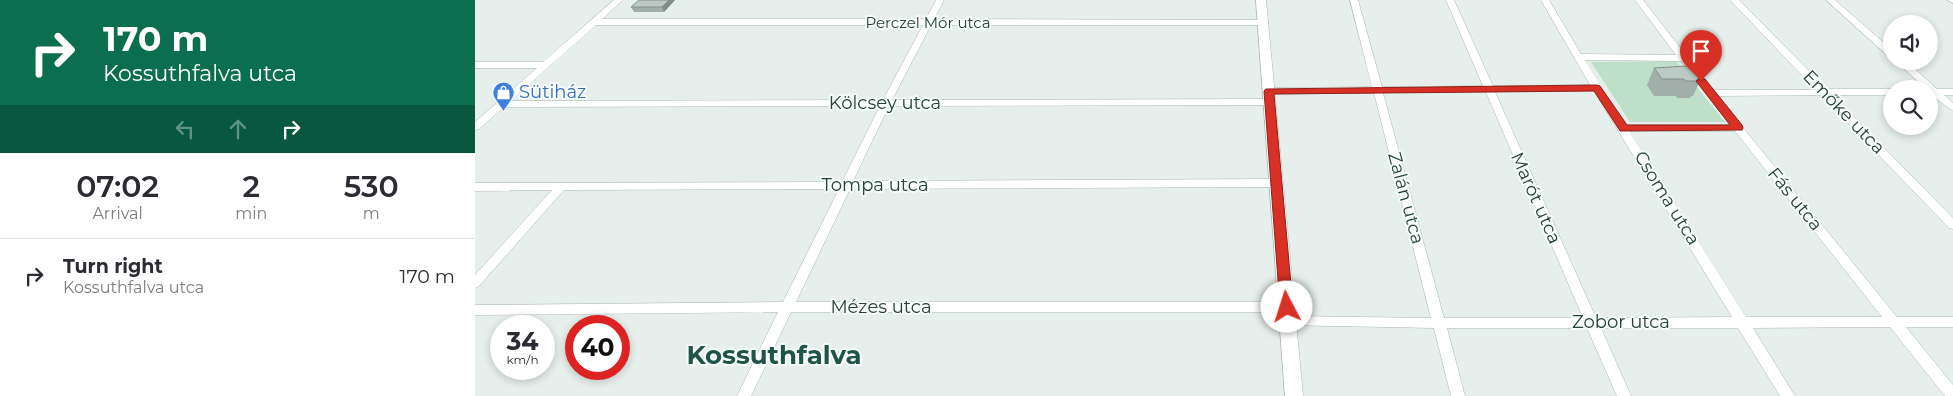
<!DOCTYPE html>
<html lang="en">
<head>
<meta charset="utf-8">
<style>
  :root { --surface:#fff; --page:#f7f7f7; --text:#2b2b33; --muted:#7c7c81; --line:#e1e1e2 }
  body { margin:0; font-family:Montserrat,sans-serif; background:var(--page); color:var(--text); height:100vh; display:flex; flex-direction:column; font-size:19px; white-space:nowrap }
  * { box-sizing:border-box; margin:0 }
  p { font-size:16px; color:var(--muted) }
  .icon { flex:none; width:28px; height:28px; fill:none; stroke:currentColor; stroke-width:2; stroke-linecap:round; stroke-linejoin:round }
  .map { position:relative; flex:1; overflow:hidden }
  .side { display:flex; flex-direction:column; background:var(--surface); width:475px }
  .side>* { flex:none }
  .hud { background:#0b6e4f; color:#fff; overflow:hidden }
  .fabs { position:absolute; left:1408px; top:15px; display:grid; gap:10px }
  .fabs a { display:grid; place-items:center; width:55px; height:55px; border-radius:50%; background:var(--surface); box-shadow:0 2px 8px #0003; font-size:25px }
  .speed { position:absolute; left:15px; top:315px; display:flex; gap:10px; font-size:25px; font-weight:700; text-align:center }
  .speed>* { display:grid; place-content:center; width:65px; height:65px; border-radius:50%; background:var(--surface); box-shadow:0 2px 8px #0003; line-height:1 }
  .speed small { font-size:12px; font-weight:400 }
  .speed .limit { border:8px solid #d22; background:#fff; color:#111 }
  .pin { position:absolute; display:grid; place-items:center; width:42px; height:42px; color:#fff; margin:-51px -21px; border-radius:50% 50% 50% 0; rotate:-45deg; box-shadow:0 0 5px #0007 }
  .pin .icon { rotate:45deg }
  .me { position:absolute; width:55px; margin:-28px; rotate:355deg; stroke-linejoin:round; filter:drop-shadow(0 0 4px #0008) }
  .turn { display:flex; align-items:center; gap:18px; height:105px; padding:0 20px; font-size:22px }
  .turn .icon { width:65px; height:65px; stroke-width:2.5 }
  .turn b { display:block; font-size:35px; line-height:42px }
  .lanes { display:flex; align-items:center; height:48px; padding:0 20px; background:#0003; justify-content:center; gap:25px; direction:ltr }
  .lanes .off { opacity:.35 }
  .eta { display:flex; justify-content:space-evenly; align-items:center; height:85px; text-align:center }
  .eta b { font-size:30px; font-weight:600; line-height:35px }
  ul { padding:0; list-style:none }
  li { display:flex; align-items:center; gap:15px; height:75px; padding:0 20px; border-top:1px solid var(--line) }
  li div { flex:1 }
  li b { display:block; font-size:19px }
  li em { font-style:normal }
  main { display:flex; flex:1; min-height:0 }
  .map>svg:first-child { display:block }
  .green { fill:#bfe0c8 }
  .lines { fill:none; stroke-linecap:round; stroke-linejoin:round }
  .minor-casing { stroke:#a8b8b2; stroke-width:1 }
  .tertiary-casing { stroke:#a8b8b2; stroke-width:1 }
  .minor { fill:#fff; fill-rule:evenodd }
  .tertiary { fill:#fff; fill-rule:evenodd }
  .wall { fill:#a1aea9 }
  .shaded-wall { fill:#838d89 }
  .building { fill:#bbcac4; stroke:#838d89 }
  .route { fill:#d93025; stroke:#8d1f18 }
  .labels { text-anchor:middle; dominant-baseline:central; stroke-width:4; stroke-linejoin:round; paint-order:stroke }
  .far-street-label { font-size:15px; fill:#24423a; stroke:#f7fbf9 }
  .shop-label { font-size:18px; fill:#366cbe; stroke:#f7fbf9; text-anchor:start }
  .street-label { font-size:18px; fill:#24423a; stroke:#f7fbf9 }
  .near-district-label { font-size:26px; font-weight:bold; fill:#1f5548; stroke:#f7fbf9 }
</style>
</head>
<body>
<main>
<section class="side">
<div class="hud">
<div class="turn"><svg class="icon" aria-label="right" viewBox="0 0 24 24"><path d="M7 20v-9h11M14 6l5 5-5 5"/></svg><div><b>170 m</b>Kossuthfalva utca</div></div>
<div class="lanes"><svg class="icon off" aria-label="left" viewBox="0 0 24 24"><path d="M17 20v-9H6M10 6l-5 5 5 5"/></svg><svg class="icon off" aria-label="ahead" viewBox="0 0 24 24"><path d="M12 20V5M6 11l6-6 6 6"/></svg><svg class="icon" aria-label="right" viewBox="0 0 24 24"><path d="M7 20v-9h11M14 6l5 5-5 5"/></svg></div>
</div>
<div class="eta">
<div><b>07:02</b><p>Arrival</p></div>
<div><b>2</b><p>min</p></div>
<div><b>530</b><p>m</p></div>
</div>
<ul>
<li><svg class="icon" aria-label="right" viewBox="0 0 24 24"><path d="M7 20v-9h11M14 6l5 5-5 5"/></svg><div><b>Turn right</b><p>Kossuthfalva utca</p></div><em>170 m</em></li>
</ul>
</section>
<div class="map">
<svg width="1478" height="396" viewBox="0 0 1478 396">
  <rect width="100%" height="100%" fill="#e6efeb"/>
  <!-- green -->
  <path class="green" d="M1201,61L1250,122H1155L1116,62Z"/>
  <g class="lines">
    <defs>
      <path id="minor" d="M139,0H148L127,19H451L461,0H469L459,19L791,20V24L788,25H456L417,100L795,99L800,102L795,105L414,106L378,181L801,179L807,183L801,187L375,189L321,302H812L817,303L818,307L817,311L812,312H316L276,396H262L303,312L0,315V305L308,302L364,189L89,190L4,286L0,288V275L77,190L0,191V183L367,182L405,106L29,107L4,129L0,130V122L62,68H0V62H68ZM121,25H448L408,100L35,101Z
        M875,0H883L907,87L1008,86L971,0H979L1018,86L1115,85L1066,0H1074L1106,54L1201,55L1160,0H1168L1238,90H1341L1255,0H1264L1352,89H1416V95H1357L1478,218V229L1474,228L1346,95L1242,96L1422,317H1478V327H1431L1478,385V396H1470L1415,327L1278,328L1320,396H1305L1263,328H1126L1156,396H1142L1112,328H972L990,396H976L959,328L808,325L806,321L808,317L813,316L956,318L899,93L794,94L789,91L794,88L897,87ZM1110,60L1206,61L1255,125H1150ZM1119,91L1257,317L1121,318L1020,92ZM1011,92L1108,318H969L908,93ZM1154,131H1260L1407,317H1271Z
        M1351,0H1360L1416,49V57L1413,56Z
        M1472,0H1478V3Z
        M1421,61H1431L1462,89H1478V95H1469L1478,103V111L1455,94L1454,89H1451Z"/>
      <path id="tertiary" d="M781,0H791L828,396H810Z"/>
    </defs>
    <!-- minor casing -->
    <use href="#minor" class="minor-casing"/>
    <!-- tertiary casing -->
    <use href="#tertiary" class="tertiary-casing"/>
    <!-- minor -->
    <use href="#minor" class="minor"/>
    <!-- tertiary -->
    <use href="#tertiary" class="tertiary"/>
  </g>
  <!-- wall -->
  <path class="wall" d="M200,0L189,12H159L156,7Z
    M1179,68L1226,79L1218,96H1216L1215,98H1202L1201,96H1179L1172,85Z"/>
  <!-- shaded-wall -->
  <path class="shaded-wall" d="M194,0H200L189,12L187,7Z"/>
  <!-- building -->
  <path class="building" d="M164,0H194L187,7H156Z
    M1212,66L1217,68L1226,79H1222L1224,81H1210L1209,79H1187L1179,68Z"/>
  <!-- route -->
  <path class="route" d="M1226,78L1230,79L1267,125L1268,128L1267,130L1145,131L1119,91L799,94L818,307L816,311H807L805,307L789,91L791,89L1122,85L1125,86L1152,125H1255L1221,81Z"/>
  <!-- icons -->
  <defs>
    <symbol id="shop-pin" viewBox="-11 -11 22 30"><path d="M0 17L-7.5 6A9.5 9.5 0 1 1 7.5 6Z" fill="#3f7fe0" stroke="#f7fbf9"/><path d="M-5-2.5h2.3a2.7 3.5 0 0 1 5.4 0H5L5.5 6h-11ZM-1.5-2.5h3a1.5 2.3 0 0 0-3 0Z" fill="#fff"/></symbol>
  </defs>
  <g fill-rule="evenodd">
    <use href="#shop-pin" x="16" y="80" width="25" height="34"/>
  </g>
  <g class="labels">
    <!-- far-street labels -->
    <g class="far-street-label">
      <text x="453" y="22">Perczel Mór utca</text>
    </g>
    <!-- shop labels -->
    <g class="shop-label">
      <text x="44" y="92">Sütiház</text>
    </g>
    <!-- street labels -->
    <g class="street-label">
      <text x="410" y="103">Kölcsey utca</text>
      <text transform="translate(1369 112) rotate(46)">Emőke utca</text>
      <text x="400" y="185">Tompa utca</text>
      <text transform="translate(931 198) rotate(75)">Zalán utca</text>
      <text transform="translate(1061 198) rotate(66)">Marót utca</text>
      <text transform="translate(1192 198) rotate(58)">Csoma utca</text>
      <text transform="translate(1320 199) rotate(51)">Fás utca</text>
      <text x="406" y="307">Mézes utca</text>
      <text x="1146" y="322">Zobor utca</text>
    </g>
    <!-- near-district labels -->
    <g class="near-district-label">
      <text x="299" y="355">Kossuthfalva</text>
    </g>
  </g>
</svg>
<div class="fabs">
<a><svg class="icon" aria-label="sound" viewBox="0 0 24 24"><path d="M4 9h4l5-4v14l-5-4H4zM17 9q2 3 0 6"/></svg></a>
<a><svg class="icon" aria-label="search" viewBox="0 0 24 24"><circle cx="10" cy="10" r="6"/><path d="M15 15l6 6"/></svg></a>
</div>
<div class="speed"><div>34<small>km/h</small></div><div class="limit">40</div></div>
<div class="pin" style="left:1226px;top:81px;background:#d93025"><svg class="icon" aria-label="arrive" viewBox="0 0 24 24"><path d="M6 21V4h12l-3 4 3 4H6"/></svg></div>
<svg class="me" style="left:812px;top:307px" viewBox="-20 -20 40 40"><circle r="19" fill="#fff"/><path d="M0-13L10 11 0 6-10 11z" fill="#d93025"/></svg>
</div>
</main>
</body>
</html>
